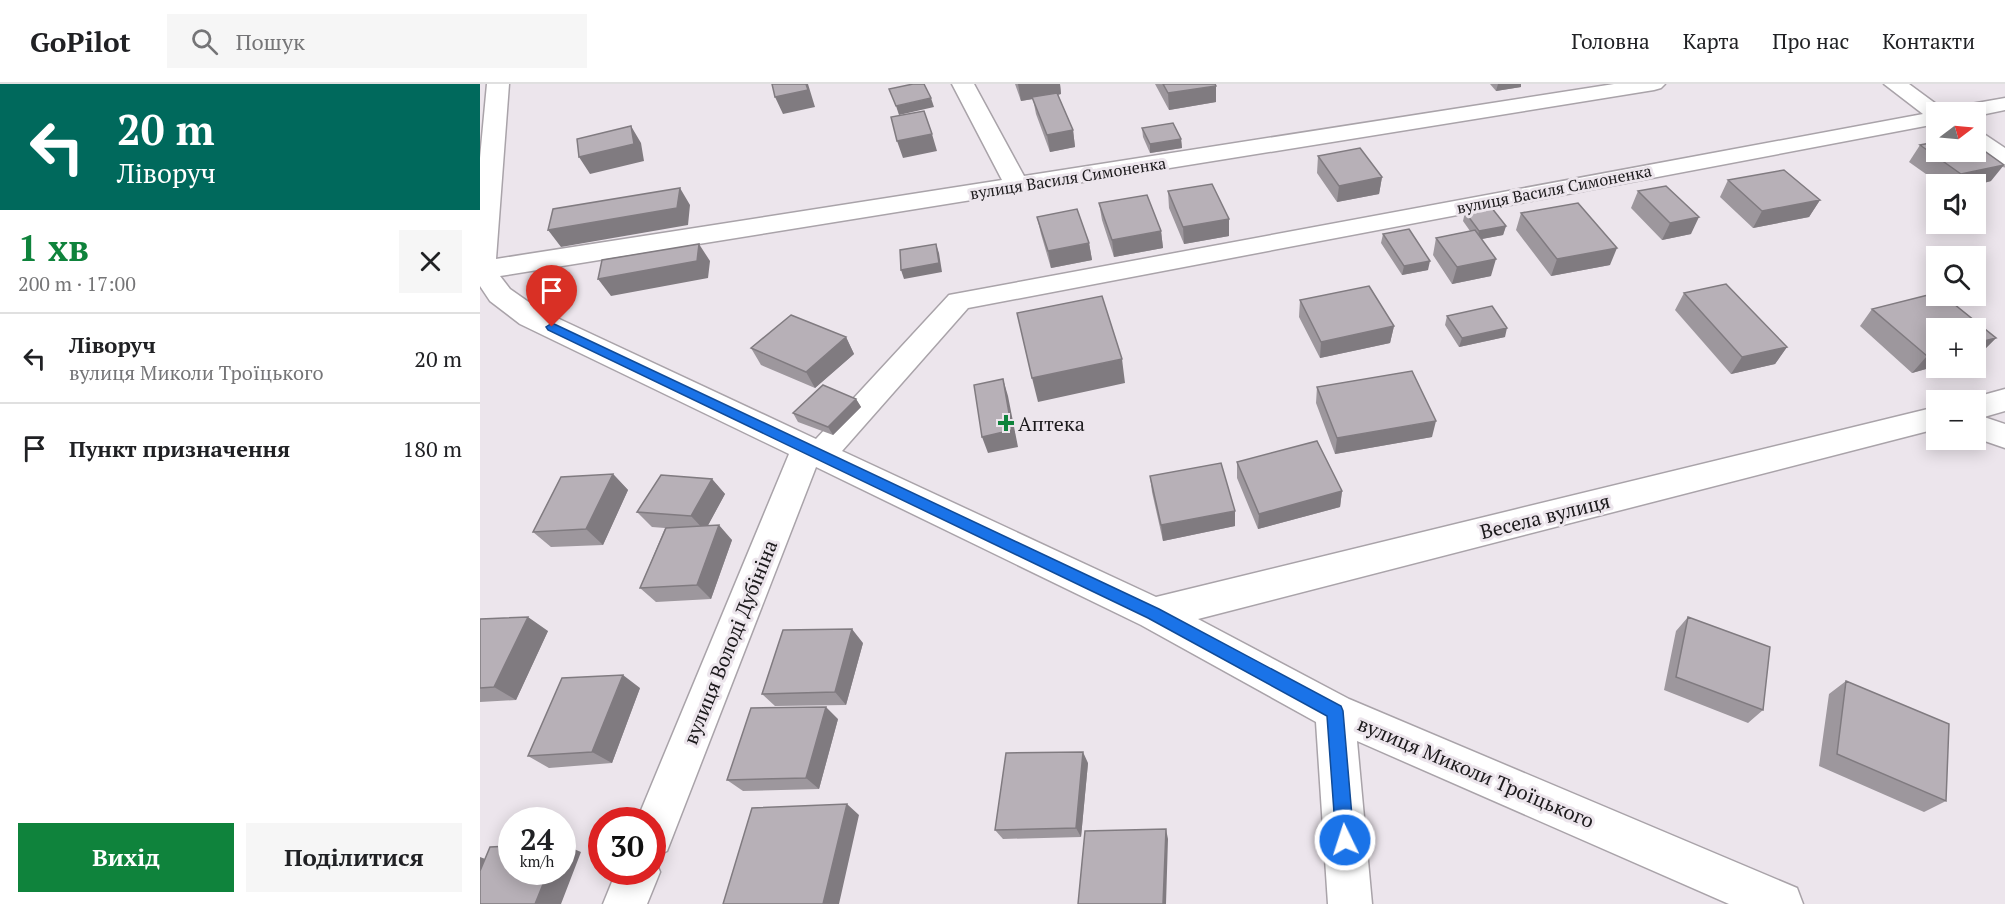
<!DOCTYPE html>
<html lang="uk">
<head>
<meta charset="utf-8">
<style>
  :root { --surface:#fff; --page:#f6f6f6; --text:#202124; --muted:#757577; --line:#e0e0e0; --accent:#0f833c }
  body { margin:0; font-family:"PT Serif",serif; background:var(--page); color:var(--text); height:100vh; display:flex; flex-direction:column; font-size:22px; white-space:nowrap }
  * { box-sizing:border-box; margin:0 }
  p { font-size:20px; color:var(--muted) }
  .icon { flex:none; width:33px; height:33px; fill:none; stroke:currentColor; stroke-width:2; stroke-linecap:round; stroke-linejoin:round }
  .map { position:relative; flex:1; overflow:hidden }
  .side { display:flex; flex-direction:column; background:var(--surface); width:480px }
  .side>* { flex:none }
  .top-card { background:#00695c; color:#fff; overflow:hidden }
  .needle { width:39px; rotate:74deg }
  .tools { position:absolute; left:1446px; top:18px; display:grid; gap:12px }
  .tools a { display:grid; place-items:center; width:60px; height:60px; border-radius:0px; background:var(--surface); box-shadow:0 3px 15px #0003; font-size:30px }
  .speed { position:absolute; left:18px; top:723px; display:flex; gap:12px; font-size:30px; font-weight:700; text-align:center }
  .speed>* { display:grid; place-content:center; width:78px; height:78px; border-radius:50%; background:var(--surface); box-shadow:0 3px 15px #0003; line-height:1 }
  .speed small { font-size:15px; font-weight:400 }
  .speed .limit { border:9px solid #d22; background:#fff; color:#111 }
  .pin { position:absolute; display:grid; place-items:center; width:51px; height:51px; color:#fff; margin:-62px -26px; border-radius:50% 50% 50% 0; rotate:-45deg; box-shadow:0 0 6px #0007 }
  .pin .icon { rotate:45deg }
  .me { position:absolute; width:66px; margin:-33px; rotate:356deg; stroke-linejoin:round; filter:drop-shadow(0 0 4px #0008) }
  .turn { display:flex; align-items:center; gap:21px; height:126px; padding:0 18px; font-size:27px }
  .turn .icon { width:78px; height:78px; stroke-width:2.5 }
  .turn b { display:block; font-size:42px; line-height:51px }
  .round { display:grid; place-items:center; flex:none; width:63px; height:63px; border-radius:0px; background:var(--page) }
  .head { display:flex; align-items:center; justify-content:space-between; height:102px; padding:0 18px }
  h1 { font-size:36px; font-weight:700; line-height:45px; color:var(--accent) }
  .cta { display:flex; gap:12px; margin-top:auto; padding:12px 18px }
  .cta a { flex:1; height:69px; border-radius:0px; background:var(--accent); color:#fff; font-size:24px; font-weight:700; line-height:69px; text-align:center }
  .cta a+a { background:var(--page); color:var(--text) }
  ul { padding:0; list-style:none }
  li { display:flex; align-items:center; gap:18px; height:90px; padding:0 18px; border-top:2px solid var(--line) }
  li div { flex:1 }
  li b { display:block; font-size:22px }
  li em { font-style:normal }
  header { display:flex; align-items:center; gap:36px; box-sizing:border-box; height:84px; padding:0 30px; background:var(--surface); border-bottom:2px solid var(--line) }
  header strong { font-size:28px }
  nav { display:flex; gap:33px; margin-inline-start:auto; font-size:21px }
  .search { width:420px; height:54px; background:var(--page); display:flex; align-items:center; gap:15px; box-sizing:border-box; padding:0 21px; border-radius:0px; color:var(--muted); font-size:22px }
  main { display:flex; flex:1; min-height:0 }
  .map>svg:first-child { display:block }
  .lines { fill:none; stroke-linecap:round; stroke-linejoin:round }
  .minor-casing { stroke:#a9a3a9; stroke-width:3 }
  .minor { fill:#fff; fill-rule:evenodd }
  .wall { fill:#9d979d }
  .shaded-wall { fill:#807b80 }
  .building { fill:#b7b0b7; stroke:#807b80; stroke-width:1.5 }
  .route { fill:#1a73e8; stroke:#114b97; stroke-width:1.5 }
  .poi-dot { fill:#0f833c; stroke:#ece5ec; stroke-width:2 }
  .labels { text-anchor:middle; dominant-baseline:central; stroke-width:6; stroke-linejoin:round; paint-order:stroke }
  .far-street-label { font-size:16px; fill:#1b191b; stroke:#ece5ec }
  .poi-label { font-size:20px; fill:#1b191b; stroke:#ece5ec; text-anchor:start }
  .street-label { font-size:20px; fill:#1b191b; stroke:#ece5ec }
</style>
</head>
<body>
<header>
<strong>GoPilot</strong>
<div class="search"><svg class="icon" aria-label="search" viewBox="0 0 24 24"><circle cx="10" cy="10" r="6"/><path d="M15 15l6 6"/></svg>Пошук</div>
<nav><a>Головна</a><a>Карта</a><a>Про нас</a><a>Контакти</a></nav>
</header>
<main>
<section class="side">
<div class="top-card">
<div class="turn"><svg class="icon" aria-label="left" viewBox="0 0 24 24"><path d="M17 20v-9H6M10 6l-5 5 5 5"/></svg><div><b>20 m</b>Ліворуч</div></div>
</div>
<div class="head"><div><h1>1 хв</h1><p>200 m · 17:00</p></div><a class="round"><svg class="icon" aria-label="close" viewBox="0 0 24 24"><path d="M6 6l12 12M18 6L6 18"/></svg></a></div>
<ul>
<li><svg class="icon" aria-label="left" viewBox="0 0 24 24"><path d="M17 20v-9H6M10 6l-5 5 5 5"/></svg><div><b>Ліворуч</b><p>вулиця Миколи Троїцького</p></div><em>20 m</em></li>
<li><svg class="icon" aria-label="arrive" viewBox="0 0 24 24"><path d="M6 21V4h12l-3 4 3 4H6"/></svg><div><b>Пункт призначення</b></div><em>180 m</em></li>
</ul>
<div class="cta"><a>Вихід</a><a>Поділитися</a></div>
</section>
<div class="map">
<svg width="1525" height="820" viewBox="0 0 1525 820">
  <rect width="100%" height="100%" fill="#ece5ec"/>
  <g class="lines">
    <defs>
      <path id="minor" d="M7,0H29L16,175L522,96L472,0H494L544,92L1134,0H1185L1181,4L1174,6L20,192L30,205L60,226L336,355L469,211L1443,30L1404,0H1429L1467,28H1456V40L488,224L362,367L676,513L1456,323V345L718,535L869,615L1317,804L1323,820H1249L877,657L892,820H848L836,638L661,541L336,383L187,767L174,773L180,788L167,820H123L136,788H172V736H157L309,370L40,240L10,217L0,202V74Z
        M1525,14V26L1496,32V28H1471L1474,23Z
        M1496,48L1504,50L1525,64V82L1517,80L1496,65Z
        M1525,305V327L1504,333L1525,340V364L1496,354V316H1485Z"/>
    </defs>
    <!-- minor casing -->
    <use href="#minor" class="minor-casing"/>
    <!-- minor -->
    <use href="#minor" class="minor"/>
  </g>
  <!-- wall -->
  <path class="wall" d="M535,0H580L581,10L578,11L593,46L595,63L570,68L556,30L553,15L541,17Z
    M675,0H735L736,18L689,26Z
    M1010,0H1041V3L1016,7Z
    M662,44L701,55L702,64L670,69L663,53Z
    M1440,61L1511,97L1496,101L1460,100L1429,78Z
    M838,72L902,93L899,110L857,118L837,89Z
    M1248,96L1340,116L1329,133L1273,144L1240,113Z
    M688,107L749,135V152L704,160L689,124Z
    M1158,107L1211,150L1182,156L1151,124Z
    M619,119L681,147L683,164L634,173L622,136Z
    M985,128L1026,142L1023,151L1001,155L1011,192L972,200L953,171L956,154L990,147L983,137Z
    M1041,129L1130,181L1071,192L1036,146Z
    M557,133L609,159L612,176L571,184L561,150Z
    M903,150L948,186L922,191L901,159Z
    M1204,209L1307,263L1295,280L1251,290L1195,226Z
    M820,216L914,242L910,259L840,274L819,233Z
    M1392,225L1516,254L1500,270L1432,289L1380,242Z
    M967,232L1025,253L979,263L965,241Z
    M366,253L374,270L335,304L281,281L271,264Z
    M837,303L952,353L855,370L836,319Z
    M376,315L381,323L353,351L318,338L313,329Z
    M757,378L862,407L860,423L778,445L757,394Z
    M133,390L148,406L123,461L71,463L53,448Z
    M670,392L755,427V442L683,457L672,408Z
    M232,395L245,410L228,441L252,456L231,515L176,518L160,504L185,444L172,443L157,428Z
    M1208,533L1283,626L1268,639L1184,606L1196,547Z
    M0,535L68,547L36,616L0,618Z
    M383,559L366,621L295,622L282,610Z
    M1366,597L1466,717L1444,728L1339,682L1349,610Z
    M160,604L132,679L69,684L48,672Z
    M358,635L339,705L263,707L247,696Z
    M608,679L601,753L523,755L515,746Z"/>
  <!-- shaded-wall -->
  <path class="shaded-wall" d="M326,0H328L335,23L303,30L295,13Z
    M538,0H580L581,10L541,17Z
    M1018,0H1041V3L1016,7Z
    M736,2V18L689,26L688,9Z
    M451,14L454,23L419,31L416,22Z
    M151,42L161,59L164,77L110,90L99,73Z
    M593,46L595,63L570,68L567,51Z
    M452,50L457,67L423,74L417,57Z
    M701,55L702,64L670,69V60Z
    M1524,81L1511,97L1496,101L1473,100L1481,90Z
    M902,93L899,110L857,118L859,102Z
    M200,104L210,121L208,141L81,163L68,146Z
    M1340,116L1329,133L1273,144L1282,127Z
    M1219,133L1211,150L1182,156L1190,139Z
    M749,135V152L704,160L703,143Z
    M1026,142L1023,151L997,156L999,147Z
    M681,147L683,164L634,173L632,156Z
    M609,159L612,176L571,184L568,167Z
    M219,160L230,177L228,194L131,212L118,195Z
    M456,160L459,169L462,188L424,195L421,186Z
    M1137,164L1130,181L1071,192L1077,175Z
    M1016,175L1011,192L972,200L977,183Z
    M950,177L948,186L922,191L924,182Z
    M914,242L910,259L840,274L841,258Z
    M1027,244L1025,253L979,263L982,254Z
    M366,253L374,270L335,304L326,288Z
    M1516,254L1500,270L1496,272V259Z
    M1307,263L1295,280L1251,290L1262,273Z
    M1456,269V282L1432,289L1447,272Z
    M642,275L645,299L558,318L552,294Z
    M523,295L528,312L538,363L508,369L502,353Z
    M376,315L381,323L353,351L348,343Z
    M956,337L952,353L855,370L857,354Z
    M133,390L148,406L123,461L106,445Z
    M232,395L245,410L225,447L211,432Z
    M862,407L860,423L778,445L779,430Z
    M755,427V442L683,457L681,441Z
    M239,441L252,456L231,515L217,501Z
    M48,533L68,547L36,616L14,603Z
    M372,545L383,559L366,621L355,608Z
    M143,591L160,604L132,679L112,668Z
    M346,623L358,635L339,705L326,694Z
    M603,668L608,679L601,753L596,744Z
    M367,720L379,731L359,820H343Z
    M686,745L688,755L686,820H683Z
    M82,760L101,768L81,820H55L68,788H82Z
    M0,773L8,776L0,793Z"/>
  <!-- building -->
  <path class="building" d="M292,0H326L328,6L295,13Z
    M433,0H444L451,14L416,22L409,5Z
    M683,0H735L736,2L688,9Z
    M577,9L593,46L567,51L552,13Z
    M444,27L452,50L417,57L411,33Z
    M693,39L701,55L670,60L662,44Z
    M151,42L154,60L99,73L97,55Z
    M1456,58V68H1496V61L1524,81L1481,90L1440,61Z
    M880,64L902,93L859,102L838,72Z
    M1304,86L1340,116L1282,127L1248,96Z
    M732,100L749,135L703,143L688,107Z
    M1186,102L1219,133L1190,139L1158,107Z
    M200,104L197,124L68,146L73,125Z
    M667,111L681,147L632,156L619,119Z
    M1098,119L1137,164L1077,175L1041,129Z
    M1011,123L1026,142L999,147L985,128Z
    M597,125L609,159L568,167L557,133Z
    M929,145L950,177L924,182L903,150Z
    M995,146L1016,175L977,183L956,154Z
    M219,160L217,177L118,195L122,176Z
    M456,160L459,179L421,186L420,166Z
    M1246,200L1307,263L1262,273L1204,209Z
    M889,202L914,242L841,258L820,216Z
    M1456,209V212H1464L1516,254L1496,259V244H1456V269L1447,272L1392,225Z
    M622,212L642,275L552,294L537,229Z
    M1012,222L1027,244L982,254L967,232Z
    M311,231L366,253L326,288L271,264Z
    M932,287L956,337L857,354L837,303Z
    M523,295L532,346L502,353L494,301Z
    M343,301L376,315L348,343L313,329Z
    M837,357L862,407L779,430L757,378Z
    M741,379L755,427L681,441L670,392Z
    M133,390L106,445L53,448L81,393Z
    M181,391L232,395L211,432L157,428Z
    M239,441L217,501L160,504L186,444Z
    M48,533L14,603L0,604V535Z
    M1208,533L1290,563L1283,626L1196,593Z
    M372,545L355,608L282,610L303,546Z
    M143,591L112,668L48,672L82,594Z
    M1366,597L1469,640L1466,717L1357,670Z
    M346,623L326,694L247,696L271,624Z
    M603,668L596,744L515,746L526,669Z
    M367,720L343,820H243L272,724Z
    M686,745L683,820H598L605,747Z
    M32,762V788H68L55,820H0V787L10,763Z"/>
  <!-- route -->
  <path class="route" d="M72,239L679,525L861,622L863,627L874,756L871,762L865,765L859,762L856,756L847,632L668,534L68,246L66,243Z"/>
  <!-- markers -->
  <path class="poi-dot" d="M523 330h6v6h6v6h-6v6h-6v-6h-6v-6h6z"/>
  <g class="labels">
    <!-- far-street labels -->
    <g class="far-street-label">
      <text transform="translate(588 94) rotate(-9)">вулиця Василя Симоненка</text>
      <text transform="translate(1074 105) rotate(-11)">вулиця Василя Симоненка</text>
    </g>
    <!-- poi labels -->
    <g class="poi-label">
      <text x="538" y="339">Аптека</text>
    </g>
    <!-- street labels -->
    <g class="street-label">
      <text transform="translate(1065 432) rotate(-14)">Весела вулиця</text>
      <text transform="translate(250 558) rotate(-68)">вулиця Володі Дубініна</text>
      <text transform="translate(996 688) rotate(23)">вулиця Миколи Троїцького</text>
    </g>
  </g>
</svg>
<div class="tools">
<a><svg class="needle" viewBox="-14 -14 28 28"><path d="M0-13l5 13h-10z" fill="#e53935"/><path d="M0 13l5-13h-10z" fill="#757577"/></svg></a>
<a><svg class="icon" aria-label="sound" viewBox="0 0 24 24"><path d="M4 9h4l5-4v14l-5-4H4zM17 9q2 3 0 6"/></svg></a>
<a><svg class="icon" aria-label="search" viewBox="0 0 24 24"><circle cx="10" cy="10" r="6"/><path d="M15 15l6 6"/></svg></a>
<a>+</a>
<a>−</a>
</div>
<div class="speed"><div>24<small>km/h</small></div><div class="limit">30</div></div>
<div class="pin" style="left:72px;top:243px;background:#d93025"><svg class="icon" aria-label="arrive" viewBox="0 0 24 24"><path d="M6 21V4h12l-3 4 3 4H6"/></svg></div>
<svg class="me" style="left:865px;top:756px" viewBox="-20 -20 40 40"><circle r="17" fill="#1a73e8" stroke="#fff" stroke-width="3"/><path d="M0-11L8 9 0 5-8 9z" fill="#fff"/></svg>
</div>
</main>
</body>
</html>
